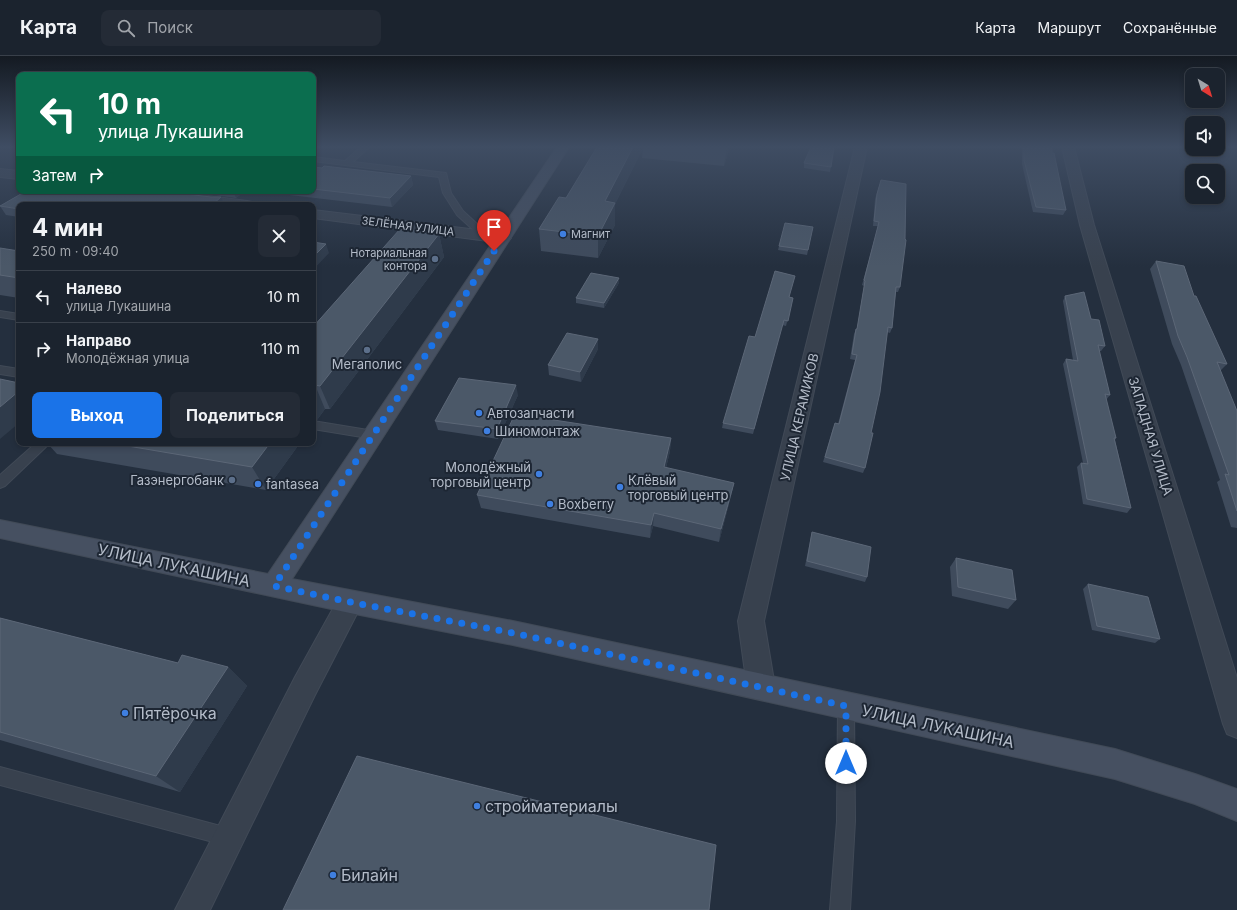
<!DOCTYPE html>
<html lang="ru">
<head>
<meta charset="utf-8">
<style>
  :root { --surface:#1b232e; --page:#242b36; --text:#f1f3f6; --muted:#a0a4aa; --line:#39404a; --accent:#1a73e8 }
  body { margin:0; font-family:Inter,sans-serif; background:var(--page); color:var(--text); height:100vh; display:flex; flex-direction:column; font-size:15px; white-space:nowrap }
  * { box-sizing:border-box; margin:0 }
  p { font-size:13px; color:var(--muted) }
  .icon { flex:none; width:22px; height:22px; fill:none; stroke:currentColor; stroke-width:2; stroke-linecap:round; stroke-linejoin:round }
  .map { position:relative; flex:1; overflow:hidden }
  .details { position:absolute; left:16px; top:146px; width:300px; height:244px; display:flex; flex-direction:column; background:var(--surface); border-radius:8px; box-shadow:0 2px 6px #0003,0 0 0 1px var(--line) }
  .details>* { flex:none }
  .top-card { position:absolute; left:16px; top:16px; width:300px; height:122px; border-radius:8px; box-shadow:0 2px 6px #0003,0 0 0 1px var(--line); background:#0b6e4f; color:#fff; overflow:hidden }
  .needle { width:26px; rotate:142deg }
  .tools { position:absolute; left:1185px; top:12px; display:grid; gap:8px }
  .tools a { display:grid; place-items:center; width:40px; height:40px; border-radius:8px; background:var(--surface); box-shadow:0 2px 6px #0003,0 0 0 1px var(--line); font-size:20px }
  .pin { position:absolute; display:grid; place-items:center; width:34px; height:34px; color:#fff; margin:-41px -17px; border-radius:50% 50% 50% 0; rotate:-45deg; box-shadow:0 0 4px #0007 }
  .pin .icon { rotate:45deg }
  .me { position:absolute; width:44px; margin:-22px; rotate:0deg; stroke-linejoin:round; filter:drop-shadow(0 0 3px #0008) }
  .turn { display:flex; align-items:center; gap:14px; height:84px; padding:0 16px; font-size:18px }
  .turn .icon { width:52px; height:52px; stroke-width:2.5 }
  .turn b { display:block; font-size:28px; line-height:34px }
  .then { display:flex; align-items:center; height:38px; padding:0 16px; background:#0003; gap:8px; font-size:15px }
  .round { display:grid; place-items:center; flex:none; width:42px; height:42px; border-radius:8px; background:var(--page) }
  .head { display:flex; align-items:center; justify-content:space-between; height:68px; padding:0 16px }
  h1 { font-size:24px; font-weight:700; line-height:30px }
  .cta { display:flex; gap:8px; margin-top:auto; padding:8px 16px }
  .cta a { flex:1; height:46px; border-radius:8px; background:var(--accent); color:#fff; font-size:16px; font-weight:700; line-height:46px; text-align:center }
  .cta a+a { background:var(--page); color:var(--text) }
  ul { padding:0; list-style:none }
  li { display:flex; align-items:center; gap:12px; height:52px; padding:0 16px; border-top:1px solid var(--line) }
  li div { flex:1 }
  li b { display:block; font-size:15px }
  li em { font-style:normal }
  header { display:flex; align-items:center; gap:24px; box-sizing:border-box; height:56px; padding:0 20px; background:var(--surface); border-bottom:1px solid var(--line) }
  header strong { font-size:19px }
  nav { display:flex; gap:22px; margin-inline-start:auto; font-size:14px }
  .search { width:280px; height:36px; background:var(--page); display:flex; align-items:center; gap:10px; box-sizing:border-box; padding:0 14px; border-radius:8px; color:var(--muted); font-size:15px }
  .map>svg:first-child { display:block }
  .lines { fill:none; stroke-linecap:round; stroke-linejoin:round }
  .lane-casing { stroke:#414a57; stroke-width:2 }
  .street-casing { stroke:#414a57; stroke-width:2 }
  .secondary-casing { stroke:#414a57; stroke-width:2 }
  .lane { fill:#38414e; fill-rule:evenodd }
  .street { fill:#38414e; fill-rule:evenodd }
  .secondary { fill:#465061; fill-rule:evenodd }
  .wall { fill:#3f4b5c }
  .shaded-wall { fill:#2f3b4b }
  .building { fill:#4b5868; stroke:#5c6777 }
  .route { stroke:#1a73e8; stroke-width:7; stroke-dasharray:0 12.6 }
  .shop-dot { fill:#3f7fe0; stroke:#1d2633; stroke-width:1.5 }
  .service-dot { fill:#5c6f8a; stroke:#1d2633; stroke-width:1.5 }
  .labels { text-anchor:middle; dominant-baseline:central; stroke-width:4; stroke-linejoin:round; paint-order:stroke }
  .far-street-label { font-size:11px; fill:#b4bcc9; stroke:#1d2633 }
  .far-poi-label { font-size:11px; fill:#b4bcc9; stroke:#1d2633; text-anchor:start }
  .poi-label { font-size:13px; fill:#b4bcc9; stroke:#1d2633; text-anchor:start }
  .street-label { font-size:13px; fill:#b4bcc9; stroke:#1d2633 }
  .near-street-label { font-size:16px; fill:#b4bcc9; stroke:#1d2633 }
  .near-poi-label { font-size:16px; fill:#b4bcc9; stroke:#1d2633; text-anchor:start }
</style>
</head>
<body>
<header>
<strong>Карта</strong>
<div class="search"><svg class="icon" aria-label="search" viewBox="0 0 24 24"><circle cx="10" cy="10" r="6"/><path d="M15 15l6 6"/></svg>Поиск</div>
<nav><a>Карта</a><a>Маршрут</a><a>Сохранённые</a></nav>
</header>
<div class="map">
<svg width="1237" height="854" viewBox="0 0 1237 854">
  <rect width="100%" height="100%" fill="#242f3e"/>
  <g class="lines">
    <defs>
      <path id="lane" d="M361,91H369L353,106L446,117L451,137L463,155L488,178L489,180L488,182H482L457,159L443,137L439,121L313,105V101L345,105Z
        M0,255L19,258V264L0,261Z
        M0,310L19,313V321L0,318Z
        M313,365L374,375L378,376L380,379L378,382L374,383L313,373Z
        M36,387H50L5,430L0,432V419Z
        M846,642L852,644L854,650L855,765L850,854H830L837,765L838,650L840,644Z
        M0,711L228,772L235,774L237,781L235,788L228,790L0,729Z"/>
      <path id="street" d="M855,91H867L764,565L775,631L771,640L761,644L751,640L747,631L738,565Z
        M1062,91H1074L1094,169L1237,622V682L1227,678L1223,668L1080,169Z
        M0,113L19,115V123L0,121Z
        M132,135H171L247,145L252,146L254,149H215L139,139L134,138Z
        M313,154L503,177L508,179L511,182L508,185L503,187L313,162Z
        M350,535L359,538L363,546L315,639L210,854H175L295,621L341,538Z"/>
      <path id="secondary" d="M557,91H569L292,523L513,565L1115,693L1195,718L1237,733V765L1195,748L1115,723L513,589L350,557L0,482V464L268,518Z"/>
    </defs>
    <!-- lane casing -->
    <use href="#lane" class="lane-casing"/>
    <!-- street casing -->
    <use href="#street" class="street-casing"/>
    <!-- secondary casing -->
    <use href="#secondary" class="secondary-casing"/>
    <!-- lane -->
    <use href="#lane" class="lane"/>
    <!-- street -->
    <use href="#street" class="street"/>
    <!-- secondary -->
    <use href="#secondary" class="secondary"/>
  </g>
  <!-- wall -->
  <path class="wall" d="M597,91H730L724,110L642,102L643,92L615,148V169L598,202L541,195L539,173L566,142Z
    M834,91L830,116L804,112V107Z
    M1022,91H1052V97L1066,154L1063,159L1033,156L1022,108Z
    M313,111L411,120L413,129L392,151L264,136L263,137L247,135H313Z
    M881,124L900,231L898,236H896L892,272L890,277L887,276L865,412L863,417L823,406L833,372L838,368L855,304L850,303L854,278L856,273H857L864,230L862,229L878,170H873L875,143Z
    M26,135H161L211,141H221L225,149H19V161L6,159L0,150Z
    M183,135H245L236,142Z
    M813,171L807,199L778,194L779,190Z
    M439,178L444,201L330,353H325L317,364H313V271Z
    M0,192L19,195V242L0,239Z
    M1156,205L1194,240L1227,308L1220,315L1237,355V472L1231,471L1217,426L1220,424L1181,309L1172,288L1150,213Z
    M619,227L604,252L576,247V242Z
    M1065,240L1091,263L1105,290L1101,295H1099L1110,339L1106,344L1116,382L1115,384L1131,452L1127,457L1083,448L1077,411L1081,407H1083L1063,308L1066,303L1073,304L1063,245Z
    M790,241L793,242L786,270L782,269L753,378L722,372L723,367Z
    M598,293L581,326L549,319L548,309Z
    M518,339L498,383L438,374L435,365Z
    M671,382L670,395L666,412L734,427L731,440L719,486L653,470L650,482L481,452L477,439Z
    M47,387H300L266,434L57,398Z
    M812,476L867,521L865,526L805,510L811,480Z
    M956,502L1016,544L1008,553L952,540L950,511Z
    M1088,528L1160,583L1155,587L1092,574L1083,533Z
    M0,562L178,607L228,611L247,630L180,736L0,684Z"/>
  <!-- shaded-wall -->
  <path class="shaded-wall" d="M633,91H643V92L615,148V169L598,202V180L605,145Z
    M727,91H730L724,110Z
    M411,120L413,129L392,151L390,142Z
    M233,135H245L236,142Z
    M221,141L225,149H212Z
    M439,178L444,201L330,353L320,330Z
    M326,188L329,197L313,214V201Z
    M619,222V227L604,252V247Z
    M598,283V293L581,326L580,316Z
    M315,329L325,353L317,364L313,356V331Z
    M516,329L518,339L498,383L497,373Z
    M19,335V367L0,383V351Z
    M671,382L670,395L663,424L664,411Z
    M270,387H300L266,434L252,411Z
    M734,427L731,440L719,486L721,473Z
    M654,457L653,470L650,482L651,469Z
    M228,611L247,630L180,736L156,720Z"/>
  <!-- building -->
  <path class="building" d="M597,91H633L605,145L615,147L598,180L539,173L559,141L566,142Z
    M811,91H834L831,111L804,107Z
    M1024,91H1052V97H1054L1066,154L1036,151L1024,104Z
    M324,110L411,120L390,142L313,133V111L322,112Z
    M881,124L906,128L905,183L906,184L900,231H896L892,272L888,271L880,336L871,377H873L865,412L825,401L835,367L839,368L857,299L852,298L856,273H857L865,225L864,224L879,166L874,165L877,138Z
    M26,135H161L211,141H221L212,149H19V153L0,150Z
    M785,167L813,171L808,194L779,190Z
    M400,173L439,178L320,330L315,329L313,331V271Z
    M313,186L326,188L313,201Z
    M0,192L19,195V222L0,219Z
    M1156,205L1184,210L1194,240H1196L1227,308L1217,306L1237,355V455L1225,418L1229,419L1187,301L1178,280Z
    M775,215L795,220L789,241L793,242L788,265L784,264L754,373L723,367L749,280L755,281Z
    M591,217L619,222L604,247L576,242Z
    M1084,236L1091,263L1099,264L1105,290L1098,289L1110,339L1105,338L1116,382H1114L1131,452L1087,443L1081,407L1088,408L1066,303L1078,305L1065,240Z
    M567,277L598,283L580,316L548,309Z
    M459,322L516,329L497,373L435,365Z
    M0,323L19,327V335L0,351Z
    M515,358L671,382L664,411L734,427L721,473L654,457L651,469L477,439Z
    M110,387H270L252,411Z
    M812,476L871,491L867,521L807,505Z
    M956,502L1012,514L1016,544L958,531Z
    M1088,528L1148,541L1160,583L1097,570Z
    M0,562L178,607L182,599L228,611L156,720L0,676Z
    M357,700L716,789L709,854H283Z"/>
  <!-- sky -->
  <linearGradient id="sky" x2="0" y2="1"><stop stop-color="#141a22"/><stop offset="0.43" stop-color="#3f4d63"/><stop offset="1" stop-color="#3f4d63" stop-opacity="0"/></linearGradient>
  <rect width="1237" height="211" fill="url(#sky)"/>
  <g class="lines">
    <!-- route -->
    <path class="route" d="M494,195L274,530L350,546L513,577L846,650V707"/>
  </g>
  <!-- markers -->
  <g class="shop-dot">
    <circle cx="563" cy="178" r="4"/>
    <circle cx="479" cy="357" r="4"/>
    <circle cx="487" cy="375" r="4"/>
    <circle cx="539" cy="418" r="4"/>
    <circle cx="258" cy="428" r="4"/>
    <circle cx="620" cy="431" r="4"/>
    <circle cx="550" cy="448" r="4"/>
    <circle cx="125" cy="657" r="4"/>
    <circle cx="477" cy="750" r="4"/>
    <circle cx="333" cy="819" r="4"/>
  </g>
  <g class="service-dot">
    <circle cx="435" cy="203" r="4"/>
    <circle cx="367" cy="294" r="4"/>
    <circle cx="232" cy="424" r="4"/>
  </g>
  <g class="labels">
    <!-- far-street labels -->
    <g class="far-street-label">
      <text transform="translate(408 170) rotate(7)">ЗЕЛЁНАЯ УЛИЦА</text>
    </g>
    <!-- far-poi labels -->
    <g class="far-poi-label">
      <text x="571" y="178">Магнит</text>
      <text x="427" y="197" text-anchor="end">Нотариальная<tspan x="427" dy="13">контора</tspan></text>
    </g>
    <!-- poi labels -->
    <g class="poi-label">
      <text x="367" y="308" text-anchor="middle">Мегаполис</text>
      <text x="487" y="357">Автозапчасти</text>
      <text x="495" y="375">Шиномонтаж</text>
      <text x="531" y="411" text-anchor="end">Молодёжный<tspan x="531" dy="15">торговый центр</tspan></text>
      <text x="224" y="424" text-anchor="end">Газэнергобанк</text>
      <text x="628" y="424">Клёвый<tspan x="628" dy="15">торговый центр</tspan></text>
      <text x="266" y="428">fantasea</text>
      <text x="558" y="448">Boxberry</text>
    </g>
    <!-- street labels -->
    <g class="street-label">
      <text transform="translate(799 361) rotate(-77)">УЛИЦА КЕРАМИКОВ</text>
      <text transform="translate(1151 380) rotate(73)">ЗАПАДНАЯ УЛИЦА</text>
    </g>
    <!-- near-street labels -->
    <g class="near-street-label">
      <text transform="translate(174 509) rotate(12)">УЛИЦА ЛУКАШИНА</text>
      <text transform="translate(938 670) rotate(12)">УЛИЦА ЛУКАШИНА</text>
    </g>
    <!-- near-poi labels -->
    <g class="near-poi-label">
      <text x="133" y="657">Пятёрочка</text>
      <text x="485" y="750">стройматериалы</text>
      <text x="341" y="819">Билайн</text>
    </g>
  </g>
</svg>
<div class="tools">
<a><svg class="needle" viewBox="-14 -14 28 28"><path d="M0-13l5 13h-10z" fill="#e53935"/><path d="M0 13l5-13h-10z" fill="#a0a4aa"/></svg></a>
<a><svg class="icon" aria-label="sound" viewBox="0 0 24 24"><path d="M4 9h4l5-4v14l-5-4H4zM17 9q2 3 0 6"/></svg></a>
<a><svg class="icon" aria-label="search" viewBox="0 0 24 24"><circle cx="10" cy="10" r="6"/><path d="M15 15l6 6"/></svg></a>
</div>
<div class="pin" style="left:494px;top:195px;background:#d93025"><svg class="icon" aria-label="arrive" viewBox="0 0 24 24"><path d="M6 21V4h12l-3 4 3 4H6"/></svg></div>
<svg class="me" style="left:846px;top:707px" viewBox="-20 -20 40 40"><circle r="19" fill="#fff"/><path d="M0-13L10 11 0 6-10 11z" fill="#1a73e8"/></svg>
<div class="top-card">
<div class="turn"><svg class="icon" aria-label="left" viewBox="0 0 24 24"><path d="M17 20v-9H6M10 6l-5 5 5 5"/></svg><div><b>10 m</b>улица Лукашина</div></div>
<div class="then">Затем<svg class="icon" aria-label="right" viewBox="0 0 24 24"><path d="M7 20v-9h11M14 6l5 5-5 5"/></svg></div>
</div>
<section class="details">
<div class="head"><div><h1>4 мин</h1><p>250 m · 09:40</p></div><a class="round"><svg class="icon" aria-label="close" viewBox="0 0 24 24"><path d="M6 6l12 12M18 6L6 18"/></svg></a></div>
<ul>
<li><svg class="icon" aria-label="left" viewBox="0 0 24 24"><path d="M17 20v-9H6M10 6l-5 5 5 5"/></svg><div><b>Налево</b><p>улица Лукашина</p></div><em>10 m</em></li>
<li><svg class="icon" aria-label="right" viewBox="0 0 24 24"><path d="M7 20v-9h11M14 6l5 5-5 5"/></svg><div><b>Направо</b><p>Молодёжная улица</p></div><em>110 m</em></li>
</ul>
<div class="cta"><a>Выход</a><a>Поделиться</a></div>
</section>
</div>
</body>
</html>
